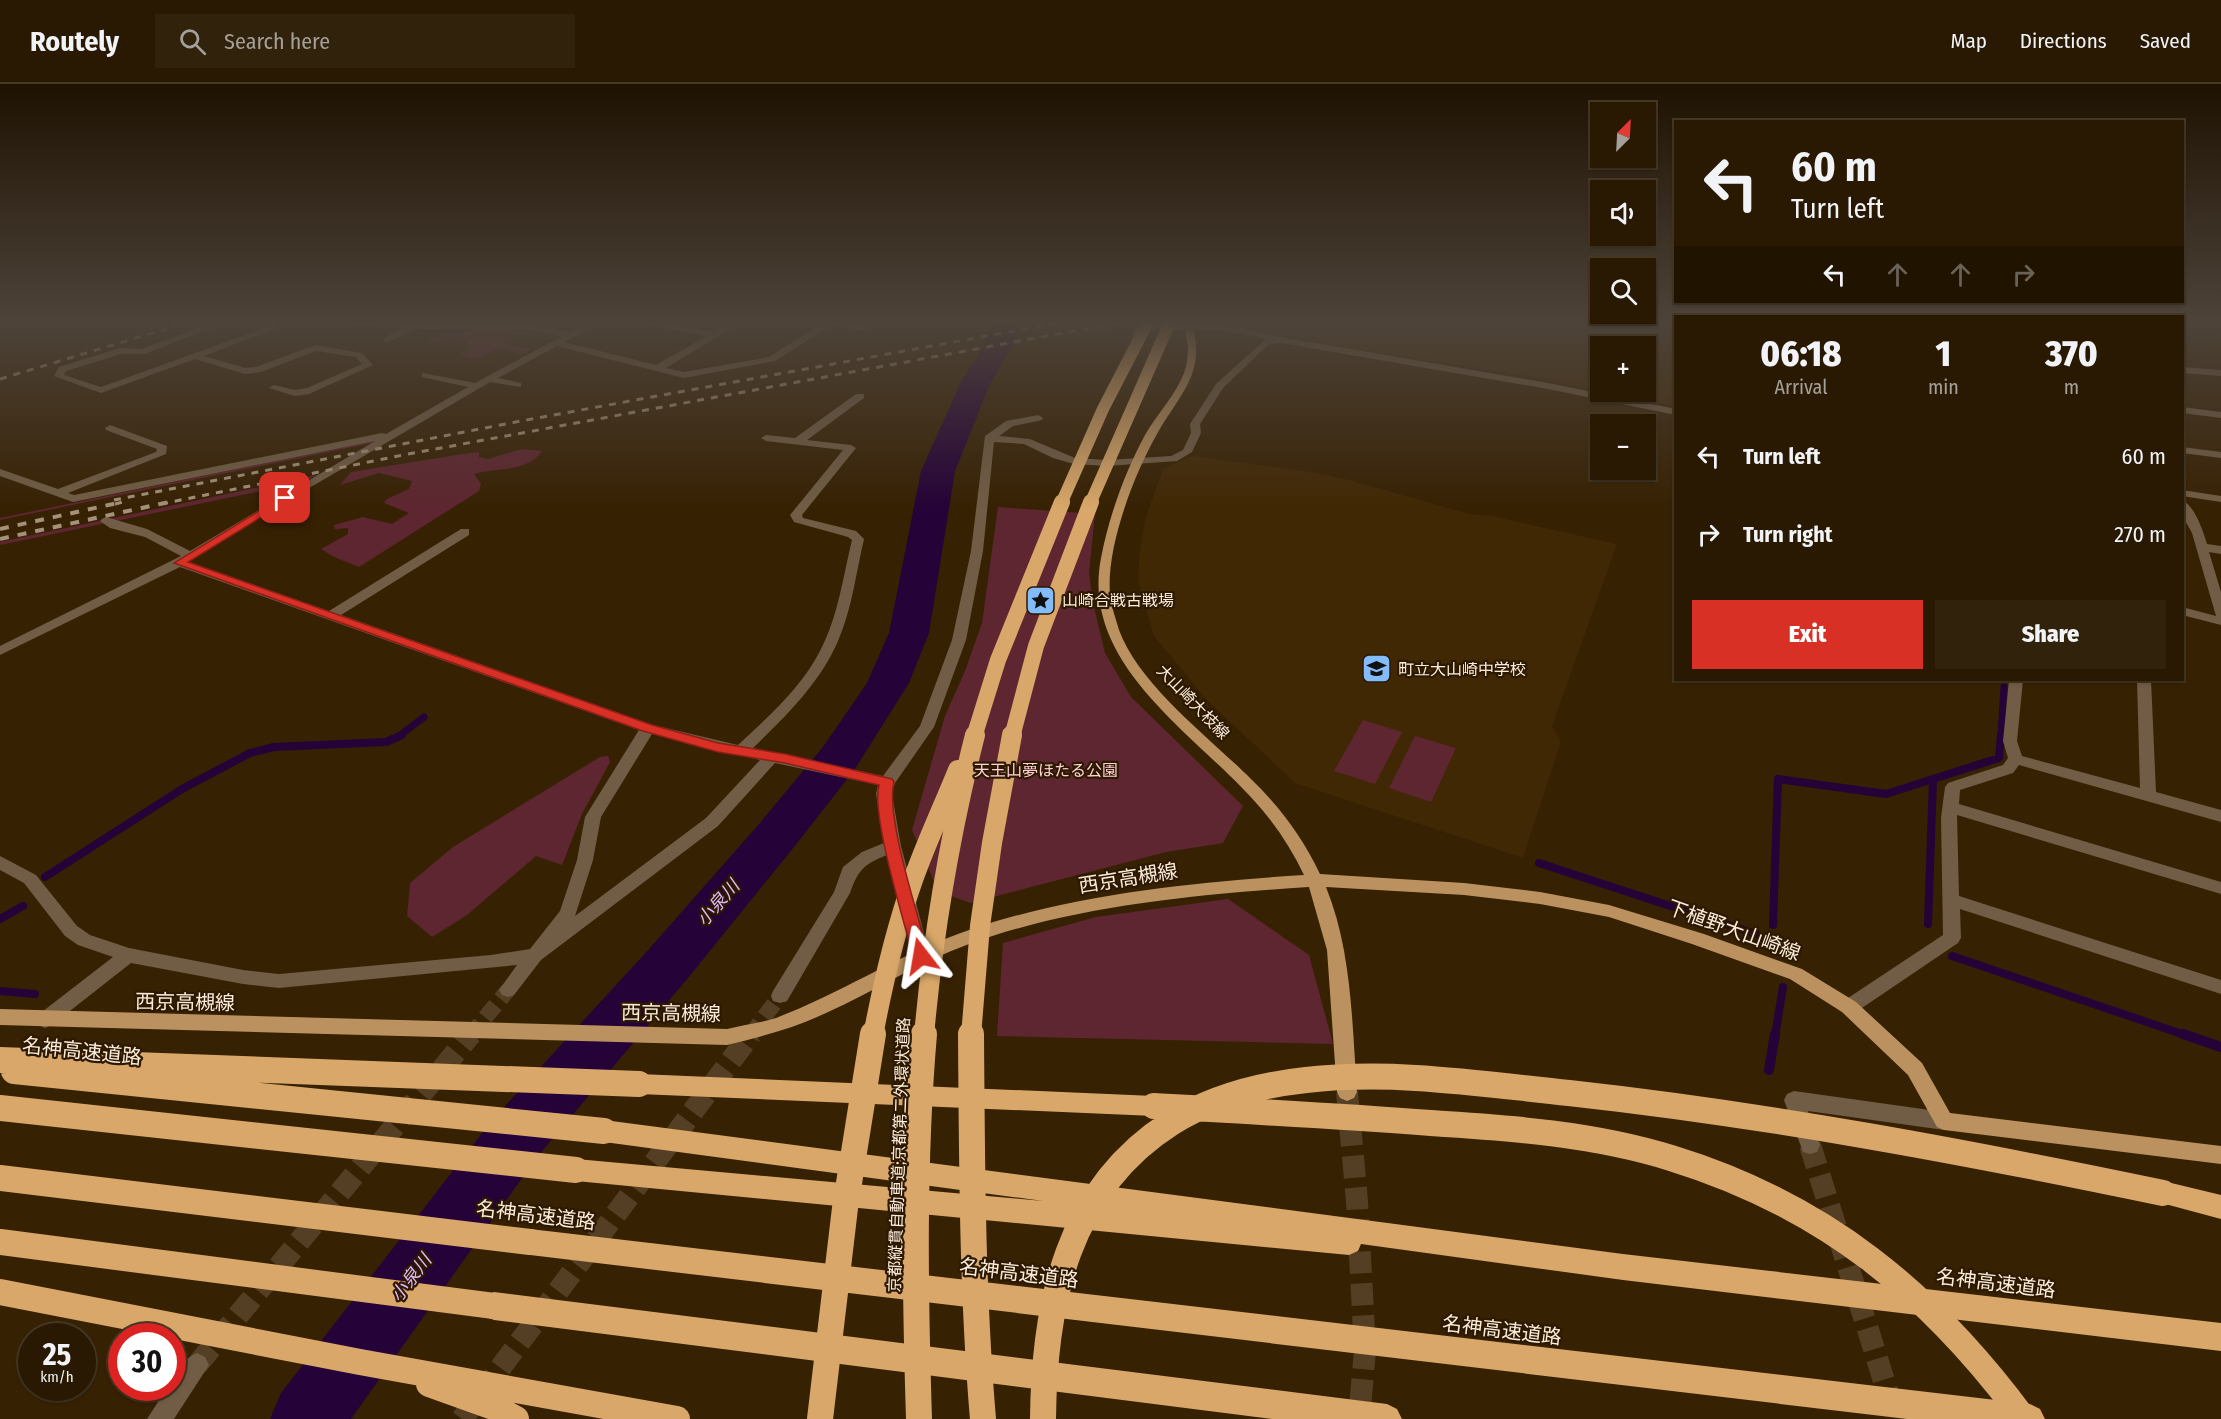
<!DOCTYPE html>
<html lang="en">
<head>
<meta charset="utf-8">
<style>
  :root { --surface:#291902; --page:#31220c; --text:#f1f3f6; --muted:#a5a099; --line:#453824; --accent:#d93025 }
  body { margin:0; font-family:"Fira Sans Condensed","Noto Sans JP",sans-serif; background:var(--page); color:var(--text); height:100vh; display:flex; flex-direction:column; font-size:22px; white-space:nowrap }
  * { box-sizing:border-box; margin:0 }
  p { font-size:20px; color:var(--muted) }
  .icon { flex:none; width:33px; height:33px; fill:none; stroke:currentColor; stroke-width:2; stroke-linecap:round; stroke-linejoin:round }
  .map { position:relative; flex:1; overflow:hidden }
  .panel { position:absolute; left:1674px; top:231px; width:510px; height:366px; display:flex; flex-direction:column; background:var(--surface); border-radius:0px; box-shadow:0 2px 4px #0004,0 0 0 2px var(--line) }
  .panel>* { flex:none }
  .banner { position:absolute; left:1674px; top:36px; width:510px; height:183px; border-radius:0px; box-shadow:0 2px 4px #0004,0 0 0 2px var(--line); background:#291902; color:var(--text); overflow:hidden }
  .needle { width:39px; rotate:24deg }
  .controls { position:absolute; left:1590px; top:18px; display:grid; gap:12px }
  .controls a { display:grid; place-items:center; width:66px; height:66px; border-radius:0px; background:var(--surface); box-shadow:0 2px 4px #0004,0 0 0 2px var(--line); font-size:30px }
  .speed { position:absolute; left:18px; top:1239px; display:flex; gap:12px; font-size:30px; font-weight:700; text-align:center }
  .speed>* { display:grid; place-content:center; width:78px; height:78px; border-radius:50%; background:var(--surface); box-shadow:0 2px 4px #0004,0 0 0 2px var(--line); line-height:1 }
  .speed small { font-size:15px; font-weight:400 }
  .speed .limit { border:9px solid #d22; background:#fff; color:#111 }
  .pin { position:absolute; display:grid; place-items:center; width:51px; height:51px; color:#fff; margin:-26px; border-radius:12px; box-shadow:0 3px 9px #0006 }
  .me { position:absolute; width:66px; margin:-33px; rotate:346deg; stroke-linejoin:round; filter:drop-shadow(0 0 4px #0008) }
  .turn { display:flex; align-items:center; gap:21px; height:126px; padding:0 18px; font-size:27px }
  .turn .icon { width:78px; height:78px; stroke-width:2.5 }
  .turn b { display:block; font-size:42px; line-height:51px }
  .lanes { display:flex; align-items:center; height:57px; padding:0 18px; background:#0003; justify-content:center; gap:30px; direction:ltr }
  .lanes .off { opacity:.35 }
  .eta { display:flex; justify-content:space-evenly; align-items:center; height:102px; text-align:center }
  .eta b { font-size:36px; font-weight:800; line-height:42px }
  .cta { display:flex; gap:12px; margin-top:auto; padding:12px 18px }
  .cta a { flex:1; height:69px; border-radius:0px; background:var(--accent); color:#fff; font-size:24px; font-weight:800; line-height:69px; text-align:center }
  .cta a+a { background:var(--page); color:var(--text) }
  ul { padding:0; list-style:none }
  li { display:flex; align-items:center; gap:18px; height:78px; padding:0 18px }
  li div { flex:1 }
  li b { display:block; font-size:22px }
  li em { font-style:normal }
  header { display:flex; align-items:center; gap:36px; box-sizing:border-box; height:84px; padding:0 30px; background:var(--surface); border-bottom:2px solid var(--line) }
  header strong { font-size:28px }
  nav { display:flex; gap:33px; margin-inline-start:auto; font-size:21px }
  .search { width:420px; height:54px; background:var(--page); display:flex; align-items:center; gap:15px; box-sizing:border-box; padding:0 21px; border-radius:0px; color:var(--muted); font-size:22px }
  .map>svg:first-child { display:block }
  .built { fill:#412804 }
  .green { fill:#5e2630 }
  .lines { fill:none; stroke-linecap:round; stroke-linejoin:round }
  .stream-far2 { stroke:#250237; stroke-width:7 }
  .stream-far1 { stroke:#250237; stroke-width:8 }
  .stream { stroke:#250237; stroke-width:10 }
  .river { fill:#250237; fill-rule:evenodd }
  .minor-tunnel-far1 { stroke:#543f24; stroke-width:16; stroke-dasharray:16 8; stroke-linecap:butt }
  .minor-tunnel { stroke:#543f24; stroke-width:22; stroke-dasharray:22 10; stroke-linecap:butt }
  .major-tunnel { stroke:#543f24; stroke-width:22; stroke-dasharray:22 10; stroke-linecap:butt }
  .minor { fill:#715d45; fill-rule:evenodd }
  .major { fill:#bb925f; fill-rule:evenodd }
  .highway { fill:#d9a769; fill-rule:evenodd }
  .rail-far1 { stroke:#a3917a; stroke-width:3; stroke-dasharray:7 7; stroke-linecap:butt }
  .rail { stroke:#a3917a; stroke-width:4; stroke-dasharray:9 9; stroke-linecap:butt }
  .highway-bridge-far3 { stroke:#d9a769; stroke-width:12 }
  .highway-bridge-far2 { stroke:#d9a769; stroke-width:16 }
  .highway-bridge-far1 { stroke:#d9a769; stroke-width:20 }
  .highway-bridge { stroke:#d9a769; stroke-width:26 }
  .route { fill:#d93025; stroke:#8d1f18; stroke-width:1.5 }
  .labels { text-anchor:middle; dominant-baseline:central; stroke-width:4.5; stroke-linejoin:round; paint-order:stroke }
  .poi-label { font-size:16px; fill:#fbecdc; stroke:#2d1800; text-anchor:start }
  .street-label { font-size:16px; fill:#fbecdc; stroke:#2d1800 }
  .park-label { font-size:16px; fill:#ffd1d6; stroke:#2d1800 }
  .water-label { font-size:18px; font-style:italic; fill:#e2b9fe; stroke:#2d1800 }
  .near-street-label { font-size:20px; fill:#fbecdc; stroke:#2d1800 }
</style>
</head>
<body>
<header>
<strong>Routely</strong>
<div class="search"><svg class="icon" aria-label="search" viewBox="0 0 24 24"><circle cx="10" cy="10" r="6"/><path d="M15 15l6 6"/></svg>Search here</div>
<nav><a>Map</a><a>Directions</a><a>Saved</a></nav>
</header>
<div class="map">
<svg width="2221" height="1335" viewBox="0 0 2221 1335">
  <rect width="100%" height="100%" fill="#372103"/>
  <!-- built -->
  <path class="built" d="M1042,238H1145L1024,261L1033,239Z
    M1226,238H1675V322L1604,308H1646V262H1600V307L1544,295L1327,260L1230,242Z
    M1192,372L1311,388L1345,395L1470,430L1492,432L1617,460L1552,642L1561,657L1523,774L1295,699L1208,617L1154,552L1138,496L1140,464L1145,436L1163,385Z"/>
  <!-- green -->
  <path class="green" d="M481,246L526,247L553,252L546,256L520,249L502,259L531,266L521,270L499,264C486,271 475,279 461,270L470,263L467,258L451,254L429,260V256C447,248 462,247 481,246Z
    M382,355L377,358L0,436V434Z
    M522,365L542,367C527,389 497,383 474,390L481,400L479,407L359,483L334,473L321,465L348,450V444L335,445L334,441L363,433L392,440L409,429L384,419L387,415L409,405L412,397L379,389L340,401L351,388L469,369L479,368V373L488,375Z
    M316,391L305,398L0,461V458Z
    M998,423L1095,430L1089,489L1093,519L1105,569L1131,613L1243,722L1223,759L1166,768L970,819L938,807L912,746L945,632L965,587L982,539Z
    M1363,636L1402,648L1375,700L1334,687Z
    M1415,652L1456,664L1431,718L1389,704Z
    M608,672L610,678L582,730L562,781L536,772L467,831L432,853L407,832L410,799L453,763L600,673Z
    M1228,815L1309,871L1333,960L997,952L1003,859L1096,833Z"/>
  <g class="lines">
    <!-- stream-far2 -->
    <path class="stream-far2" d="M398,653L424,633
      M2001,653L2004,603"/>
    <!-- stream-far1 -->
    <path class="stream-far1" d="M1539,779L1756,850
      M45,793L182,705L250,669L274,663L386,658L402,651
      M0,835L23,822
      M1928,840L1933,695L1999,674L2001,651
      M1773,841L1778,695L1886,710L1933,695
      M1952,872L2188,952
      M0,907L35,910
      M1775,952L1783,903"/>
    <!-- stream -->
    <path class="stream" d="M2183,950L2221,963
      M1769,986L1775,950"/>
    <!-- river -->
    <path class="river" d="M403,238H485L482,244C460,249 428,249 406,244Z
      M994,238H1020L1012,262L990,300L955,387L929,549L909,599L855,685L794,763L688,894L537,1073L351,1335H270L281,1309L493,1035L650,864L760,739L823,663L867,599L889,549L921,387L960,300L984,262Z"/>
    <!-- minor-tunnel-far1 -->
    <path class="minor-tunnel-far1" d="M470,952L508,906
      M750,952L780,912"/>
    <!-- minor-tunnel -->
    <path class="minor-tunnel" d="M1810,1061L1896,1335
      M197,1281L471,950
      M462,1335L751,950"/>
    <!-- major-tunnel -->
    <path class="major-tunnel" d="M1347,1008L1357,1117L1365,1266L1359,1335"/>
    <!-- minor -->
    <path class="minor" d="M215,238H226L145,270H121L66,287L64,291L101,303L267,243L262,238H275L277,244L204,272L245,284L256,283L315,261L362,269L373,281L309,310L295,312L269,304L274,301L295,306L307,304L362,280L356,273L316,267L261,288L245,290L195,275L101,309L54,292L59,283L120,264L141,265Z
      M345,238L445,241L528,240L570,248L591,238H601L564,258L656,281L707,252L649,241L645,238H661L714,248L732,238H742L666,284L684,288L769,273L824,238H843L866,242V246L863,247L832,241L775,277L684,294L557,262L498,294L521,299V303L490,298L253,437L189,478L329,527L461,445H469V451L341,531L653,641L738,661C768,633 801,604 820,567C838,533 843,493 852,456L848,453L794,438L790,431L843,366L766,357L761,354L766,351L795,354L856,310H864V314L807,356L851,361L856,364L802,431L803,434L856,447L864,455C856,489 852,525 838,557C820,599 785,633 753,664L883,692L920,642L952,556L971,467L985,352L1006,337L1038,331L1043,334L1042,336L1013,342L999,352L1030,355L1075,374L1107,376L1171,372L1183,366L1191,349L1190,340L1216,300L1266,255L1218,245L1143,246L1139,253L1136,254L1131,251L1137,241L1218,239L1281,253L1548,299L1676,325V331L1548,305L1281,259L1269,260L1223,304L1200,340L1201,349L1192,368L1177,377L1107,382L1074,380L1053,374L1024,360L994,358L983,467L966,556L934,643L895,699L892,710L901,762L930,872L927,877L921,879L915,877L912,872L887,771C864,780 858,786 850,809L787,917L780,919L773,917L771,912L773,907L834,808L843,783L862,768L884,759L876,710L878,701L775,679L718,742L541,876L514,911L508,913L502,911L499,906L517,881L279,904L243,900L131,879L52,941L45,944L38,941L36,936L38,931L113,873L78,861L65,852L24,799L0,786V772L36,791L77,842L90,851L129,864L243,886L279,890L491,871L530,865L560,827L577,776L585,733L639,646L180,483L0,571V562L181,472L145,453L110,444L100,437L102,435L106,433L147,445L190,467L375,357L73,418L0,392V385L58,405L156,368L157,365L106,346L105,344L110,341L167,362L166,370L68,409L74,411L382,349L386,350L468,303L422,293V289L475,299L562,252L528,246L415,245L387,259L384,258V254L404,244L349,241ZM652,650L760,676L706,734L575,832L593,776L601,733Z
      M2182,283L2221,286V292L2182,289Z
      M2182,323L2221,328V334L2182,329Z
      M2182,363L2221,368V374L2182,369Z
      M2182,406L2221,412V418L2182,412Z
      M2182,416C2195,422 2203,447 2207,460L2221,462V470L2209,468L2221,508V541L2182,531V523L2216,532L2192,449L2182,431Z
      M2009,596H2023L2017,657L2022,672L2140,704L2137,596H2151L2156,708L2221,726V738L2019,681L2013,689L1960,706L1959,720L2221,798V810L1957,731L1959,812L2221,896V910L1960,825L1961,854L1958,859L1856,928L1849,931L1842,928L1840,923L1842,918L1943,851L1941,734L1945,703L1948,699L2003,681L2008,674L2003,657Z
      M1794,1007L1944,1028L1951,1031L1954,1037L1951,1043L1944,1046L1808,1027L1820,1061L1817,1068L1810,1070L1803,1068L1784,1016L1787,1010Z
      M197,1269L205,1273L209,1281L174,1335H147L167,1304H172C172,1290 185,1274 197,1269Z"/>
    <!-- major -->
    <path class="major" d="M1186,245L1194,247C1204,293 1177,313 1157,350C1134,390 1106,463 1110,510C1111,522 1116,535 1119,546C1139,601 1210,654 1251,695C1280,723 1303,754 1320,790L1464,799L1540,808L1609,821L1704,850L1802,885L1856,918L1922,979L1950,1029L2221,1062V1080L1944,1046L1937,1043L1908,991L1842,928L1790,895L1692,860L1609,833L1540,820L1464,811L1326,803C1352,867 1352,939 1357,1008L1354,1014L1347,1017L1340,1014L1337,1008L1327,866L1309,803C1199,810 1073,822 969,860C919,878 875,907 826,929C794,944 761,953 727,961L0,941V925L727,945C743,941 760,939 776,934C839,910 895,873 958,850C1064,811 1192,798 1304,791C1294,770 1282,751 1268,733C1208,656 1079,588 1101,474C1109,432 1125,388 1145,351C1157,330 1175,312 1184,289C1187,281 1188,271 1188,262C1187,256 1185,251 1186,245Z"/>
    <!-- highway -->
    <path class="highway" d="M639,990L1154,1012L1162,1015L1166,1022L1162,1029L1154,1032L639,1010L631,1007L627,1000L631,993Z
      M604,1036L1623,1170L2221,1239V1267L1623,1196L1361,1160L1358,1167L1349,1171L576,1097L567,1094L563,1086L567,1078L576,1075L1043,1117L604,1058L595,1055L592,1047L595,1039Z
      M2163,1097L2221,1111V1135L2154,1117L2150,1109L2154,1101Z
      M530,1145L2030,1320L2040,1325L2045,1335H1907L530,1171L521,1167L517,1158L521,1149Z
      M494,1208L1387,1320L1397,1325L1402,1335H1272L494,1236L484,1232L480,1222L484,1212Z"/>
    <!-- rail-far1 -->
    <path class="rail-far1" d="M0,295L189,238
      M114,416L526,336L1063,238
      M115,420L123,418
      M161,420L403,371L1122,238"/>
    <!-- rail -->
    <path class="rail" d="M0,445L122,418
      M0,455L169,418"/>
    <!-- highway-bridge-far3 -->
    <path class="highway-bridge-far3" d="M1061,420L1103,325L1148,238
      M1090,420L1170,238"/>
    <!-- highway-bridge-far2 -->
    <path class="highway-bridge-far2" d="M974,653L998,576L1062,418
      M1012,653L1036,562L1091,418"/>
    <!-- highway-bridge-far1 -->
    <path class="highway-bridge-far1" d="M873,952C883,899 895,847 913,796C926,759 943,723 958,686
      M924,952C933,850 950,750 975,651
      M971,952L980,842L992,759L1012,651"/>
    <!-- highway-bridge -->
    <path class="highway-bridge" d="M971,950C972,1078 972,1207 983,1335
      M0,976L639,1000
      M14,987L604,1047
      M1154,1022C1246,1027 1339,1032 1431,1039C1511,1044 1594,1050 1671,1074C1824,1121 1930,1208 2024,1335
      M0,1024L576,1086
      M0,1094L530,1158
      M0,1158L494,1222
      M0,1208L360,1278L677,1335
      M429,1300L496,1324L516,1335
      M820,1335L845,1124L873,950
      M919,1335C915,1207 913,1078 924,950
      M1043,1335C1044,1220 1067,1105 1171,1039C1211,1014 1260,1001 1306,996C1393,986 1482,1000 1569,1009C1769,1031 1966,1068 2163,1109"/>
  </g>
  <!-- sky -->
  <linearGradient id="sky" x2="0" y2="1"><stop stop-color="#1e1202"/><stop offset="0.56" stop-color="#4d4339"/><stop offset="1" stop-color="#4d4339" stop-opacity="0"/></linearGradient>
  <rect width="2221" height="425" fill="url(#sky)"/>
  <!-- route -->
  <path class="route" d="M285,411L291,414L289,416L188,478L652,641L718,659L785,670L892,695L894,698C885,732 919,834 929,872L927,877L921,879L915,877L913,872C904,837 871,731 879,701L785,679L718,668L643,647L174,479Z"/>
  <!-- icons -->
  <defs>
    <symbol id="sight-square" viewBox="-11 -11 22 22"><rect x="-9" y="-9" width="18" height="18" rx="4" fill="#82bcfa" stroke="#2d1800"/><path d="M0-6L1.8-2.2L6-1.7L2.9 1.2L3.7 5.4L0 3.3L-3.7 5.4L-2.9 1.2L-6-1.7L-1.8-2.2Z" fill="#111"/></symbol>
    <symbol id="school-square" viewBox="-11 -11 22 22"><rect x="-9" y="-9" width="18" height="18" rx="4" fill="#82bcfa" stroke="#2d1800"/><path d="M0-5L7-2L0 1L-7-2ZM-4 1L0 2.5L4 1V4Q0 6-4 4Z" fill="#111"/></symbol>
  </defs>
  <g fill-rule="evenodd">
    <use href="#sight-square" x="1024" y="500" width="33" height="33"/>
    <use href="#school-square" x="1360" y="568" width="33" height="33"/>
  </g>
  <g class="labels">
    <!-- poi labels -->
    <g class="poi-label">
      <text x="1062" y="516">山崎合戦古戦場</text>
      <text x="1398" y="585">町立大山崎中学校</text>
    </g>
    <!-- street labels -->
    <g class="street-label">
      <text transform="translate(1193 618) rotate(46)">大山崎大枝線</text>
      <text transform="translate(899 1071) rotate(-88)">京都縦貫自動車道;京都第二外環状道路</text>
    </g>
    <!-- park labels -->
    <g class="park-label">
      <text x="1046" y="686">天王山夢ほたる公園</text>
    </g>
    <!-- water labels -->
    <g class="water-label">
      <text transform="translate(718 819) rotate(-49)">小泉川</text>
      <text transform="translate(411 1194) rotate(-53)">小泉川</text>
    </g>
    <!-- near-street labels -->
    <g class="near-street-label">
      <text transform="translate(1128 794) rotate(-9)">西京高槻線</text>
      <text transform="translate(1734 846) rotate(20)">下植野大山崎線</text>
      <text transform="translate(185 918) rotate(1)">西京高槻線</text>
      <text transform="translate(671 929) rotate(1)">西京高槻線</text>
      <text transform="translate(82 967) rotate(6)">名神高速道路</text>
      <text transform="translate(536 1131) rotate(7)">名神高速道路</text>
      <text transform="translate(1019 1189) rotate(7)">名神高速道路</text>
      <text transform="translate(1996 1199) rotate(7)">名神高速道路</text>
      <text transform="translate(1502 1246) rotate(7)">名神高速道路</text>
    </g>
  </g>
</svg>
<div class="controls">
<a><svg class="needle" viewBox="-14 -14 28 28"><path d="M0-13l5 13h-10z" fill="#e53935"/><path d="M0 13l5-13h-10z" fill="#a5a099"/></svg></a>
<a><svg class="icon" aria-label="sound" viewBox="0 0 24 24"><path d="M4 9h4l5-4v14l-5-4H4zM17 9q2 3 0 6"/></svg></a>
<a><svg class="icon" aria-label="search" viewBox="0 0 24 24"><circle cx="10" cy="10" r="6"/><path d="M15 15l6 6"/></svg></a>
<a>+</a>
<a>−</a>
</div>
<div class="speed"><div>25<small>km/h</small></div><div class="limit">30</div></div>
<div class="pin" style="left:285px;top:414px;background:#d93025"><svg class="icon" aria-label="arrive" viewBox="0 0 24 24"><path d="M6 21V4h12l-3 4 3 4H6"/></svg></div>
<svg class="me" style="left:921px;top:872px" viewBox="-20 -20 40 40"><path d="M0-17L14 15 0 8-14 15z" fill="#d93025" stroke="#fff" stroke-width="4"/></svg>
<div class="banner">
<div class="turn"><svg class="icon" aria-label="left" viewBox="0 0 24 24"><path d="M17 20v-9H6M10 6l-5 5 5 5"/></svg><div><b>60 m</b>Turn left</div></div>
<div class="lanes"><svg class="icon" aria-label="left" viewBox="0 0 24 24"><path d="M17 20v-9H6M10 6l-5 5 5 5"/></svg><svg class="icon off" aria-label="ahead" viewBox="0 0 24 24"><path d="M12 20V5M6 11l6-6 6 6"/></svg><svg class="icon off" aria-label="ahead" viewBox="0 0 24 24"><path d="M12 20V5M6 11l6-6 6 6"/></svg><svg class="icon off" aria-label="right" viewBox="0 0 24 24"><path d="M7 20v-9h11M14 6l5 5-5 5"/></svg></div>
</div>
<section class="panel">
<div class="eta">
<div><b>06:18</b><p>Arrival</p></div>
<div><b>1</b><p>min</p></div>
<div><b>370</b><p>m</p></div>
</div>
<ul>
<li><svg class="icon" aria-label="left" viewBox="0 0 24 24"><path d="M17 20v-9H6M10 6l-5 5 5 5"/></svg><div><b>Turn left</b></div><em>60 m</em></li>
<li><svg class="icon" aria-label="right" viewBox="0 0 24 24"><path d="M7 20v-9h11M14 6l5 5-5 5"/></svg><div><b>Turn right</b></div><em>270 m</em></li>
</ul>
<div class="cta"><a>Exit</a><a>Share</a></div>
</section>
</div>
</body>
</html>
